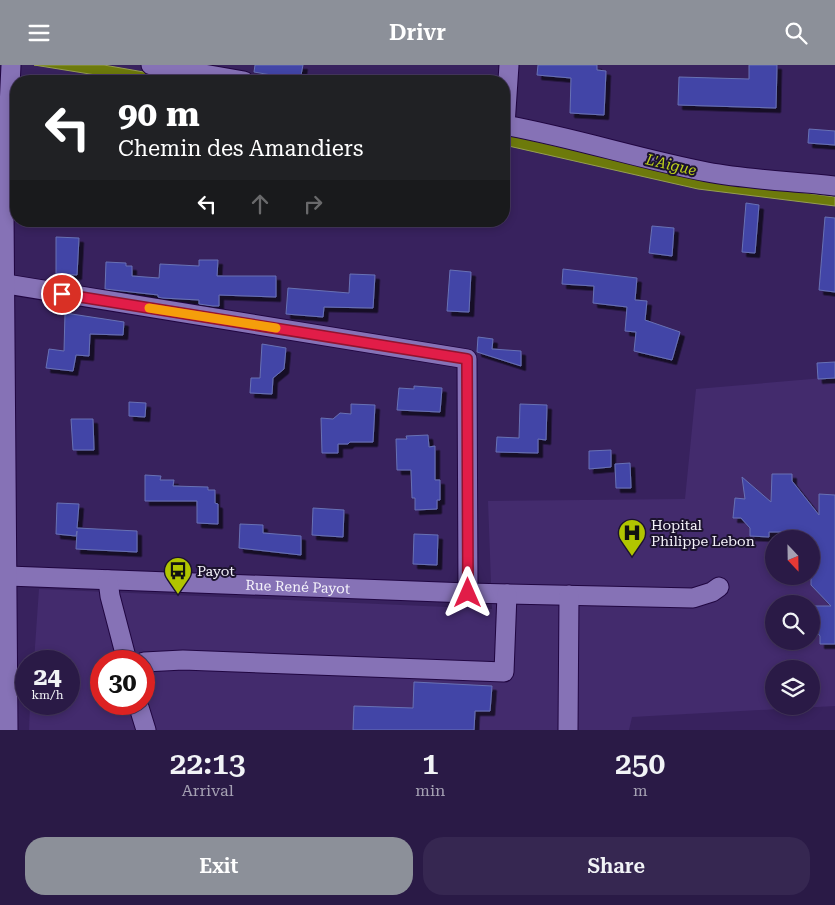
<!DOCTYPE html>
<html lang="en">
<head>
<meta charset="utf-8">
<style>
  :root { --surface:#2a1a46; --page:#362751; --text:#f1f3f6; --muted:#a5a1b3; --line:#46385f; --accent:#8c9099 }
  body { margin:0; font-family:"Roboto Serif",serif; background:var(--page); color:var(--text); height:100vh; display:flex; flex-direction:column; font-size:19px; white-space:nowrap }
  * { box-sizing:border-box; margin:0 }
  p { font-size:16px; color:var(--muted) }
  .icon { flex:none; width:28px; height:28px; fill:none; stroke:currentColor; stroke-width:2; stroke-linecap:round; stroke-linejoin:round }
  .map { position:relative; height:665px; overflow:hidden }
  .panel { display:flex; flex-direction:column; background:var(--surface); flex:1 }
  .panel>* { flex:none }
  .top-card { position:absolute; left:10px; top:10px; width:500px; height:152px; border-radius:20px; box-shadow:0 2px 8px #0003,0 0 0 1px var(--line); background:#202124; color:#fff; overflow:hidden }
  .needle { width:32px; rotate:158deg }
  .buttons { position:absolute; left:765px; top:465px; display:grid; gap:10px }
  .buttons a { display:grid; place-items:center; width:55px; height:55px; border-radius:50%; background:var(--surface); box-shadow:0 2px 8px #0003,0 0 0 1px var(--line); font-size:25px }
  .speed { position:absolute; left:15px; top:585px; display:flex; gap:10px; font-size:25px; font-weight:700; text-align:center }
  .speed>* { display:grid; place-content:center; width:65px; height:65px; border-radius:50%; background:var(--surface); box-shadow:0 2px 8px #0003,0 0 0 1px var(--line); line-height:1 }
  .speed small { font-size:12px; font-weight:400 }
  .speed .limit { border:8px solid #d22; background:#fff; color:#111 }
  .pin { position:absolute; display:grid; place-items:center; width:42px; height:42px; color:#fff; margin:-21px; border:2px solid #fff; border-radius:50%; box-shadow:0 1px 5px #0007 }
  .me { position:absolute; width:55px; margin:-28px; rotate:0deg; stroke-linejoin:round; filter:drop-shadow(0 0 4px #0008) }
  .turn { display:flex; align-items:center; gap:18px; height:105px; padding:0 25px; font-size:22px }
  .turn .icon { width:65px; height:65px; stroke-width:2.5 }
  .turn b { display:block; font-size:35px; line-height:42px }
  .lanes { display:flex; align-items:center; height:48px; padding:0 25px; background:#0003; justify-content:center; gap:25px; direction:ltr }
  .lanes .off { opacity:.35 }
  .eta { display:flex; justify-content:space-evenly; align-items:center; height:85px; text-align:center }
  .eta b { font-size:30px; font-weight:600; line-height:35px }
  .primary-button { display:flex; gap:10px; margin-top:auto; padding:10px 25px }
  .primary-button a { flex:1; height:58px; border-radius:20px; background:var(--accent); color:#fff; font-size:20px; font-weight:600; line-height:58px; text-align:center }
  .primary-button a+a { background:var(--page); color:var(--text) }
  header { display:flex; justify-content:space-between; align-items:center; height:65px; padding:0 25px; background:var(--accent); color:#fff; font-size:22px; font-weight:600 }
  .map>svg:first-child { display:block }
  .built { fill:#432b6d; fill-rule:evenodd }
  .water { fill:#6d7a0b; stroke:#969e53 }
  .building { fill:#4245a7; stroke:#6871b4; filter:url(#shadow) }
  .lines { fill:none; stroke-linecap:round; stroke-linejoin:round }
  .minor-casing { stroke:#200641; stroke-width:21 }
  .minor { stroke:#8672b6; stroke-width:19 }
  .route-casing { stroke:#92132f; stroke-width:12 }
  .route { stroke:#e11d48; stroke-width:9 }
  .slow { stroke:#f59e0b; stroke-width:9 }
  .labels { text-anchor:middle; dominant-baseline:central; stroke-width:4; stroke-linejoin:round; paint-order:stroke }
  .poi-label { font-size:14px; fill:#f4f2fa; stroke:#1c132e; text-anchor:start }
  .street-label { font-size:14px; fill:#f4f2fa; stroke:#1c132e }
  .water-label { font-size:15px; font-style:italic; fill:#bed21c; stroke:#1c132e }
</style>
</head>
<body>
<header><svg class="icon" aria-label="menu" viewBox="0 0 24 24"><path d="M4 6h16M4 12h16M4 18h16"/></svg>Drivr<svg class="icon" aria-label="search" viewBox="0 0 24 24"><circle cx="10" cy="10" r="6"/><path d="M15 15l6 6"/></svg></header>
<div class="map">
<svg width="835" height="665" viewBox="0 0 835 665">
  <defs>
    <filter id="shadow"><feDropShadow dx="4.5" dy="4.5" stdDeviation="0" flood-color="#0009"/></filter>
  </defs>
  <rect width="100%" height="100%" fill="#38225e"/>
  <!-- built -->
  <path class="built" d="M835,312V641L632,652L629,665H29L30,639H69V596H34L39,524L492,544L488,436L685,434L696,324ZM774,474H811V511H774ZM774,539H811V576H774ZM101,596H144V639H101ZM774,604H811V641H774Z"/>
  <!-- water -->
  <path class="water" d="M34,0H104L195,16H133Z
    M504,69L696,113L835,132V141L698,124L504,80Z"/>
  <!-- building -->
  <path class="building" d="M255,0H303L300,15L254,7Z
    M538,0H597V5L606,6L604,50L570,48L571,13L537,10Z
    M749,0H777L776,43L678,40L679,12L749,14Z
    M809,64L835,66V80L808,78Z
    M746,138L759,140L755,188L742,187Z
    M825,152L835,153V227L819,225Z
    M652,161L674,163L672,191L649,188Z
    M56,172L79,173L77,210L56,209Z
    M199,195H218L217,211H276V232L219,230V241H213L199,239V235L162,233L158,232V230L105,224L106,197L126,198V201H132V211L159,213L160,199L199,201Z
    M563,204L637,213L635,235L647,236L645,255L680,267L672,295L634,286L636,267L625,266L627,242L593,238L594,221L562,219Z
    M450,205L471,207L469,247L447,246Z
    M350,209L375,210L373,243L324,242L323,252L286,249L288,223L349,228Z
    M65,248L124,257L123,270L90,269L89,291L76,290L73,306L46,303L49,284L64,286Z
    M478,272L493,274L492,284L521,286V301L477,287Z
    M262,279L286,283L284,304L273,313L272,329L250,328L251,313H260Z
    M835,297V313L818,314L817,298Z
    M414,321L442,323L440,347L397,345L399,323L414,324Z
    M129,337L146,338L145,352L129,351Z
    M351,339L375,340L373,377H350L348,379H338V388H322L321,353L333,354L340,348L351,349Z
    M520,339L547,340L546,375L538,374V388L496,387L497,372L519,373Z
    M71,354H93L94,385H73Z
    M428,370L429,382L435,381V415H440V435H437V444L415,445V433H412L411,405H397L396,374H407L406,371Z
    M611,385V402L589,404V386Z
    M630,398L631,423H616L615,399Z
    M772,409H792V416L819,450V429L835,430V579H820V571L811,560V541H831L811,520V474L801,471V467H769V472L750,471V463L741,453H733L735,433L745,434L742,412L771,437Z
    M145,410L161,411L160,415H174L173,421L208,422V425H215V438L218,439V459L197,458V436H145Z
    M57,438L79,439L77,463L137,466V487L76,484L77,466L76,471L56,469Z
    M313,443L344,445L343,472L312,470Z
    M240,459L263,460V468L301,471V490L239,483Z
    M414,469L438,470L437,500L413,499Z
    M414,617L492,621L490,646H475L474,665H353L354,641L413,643Z"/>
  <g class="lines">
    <defs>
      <g id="minor">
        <path d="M151,0L244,16"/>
        <path d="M504,60C572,72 639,94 707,107C749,115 792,116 835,121"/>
        <path d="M505,60L509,0"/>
        <path d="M0,218L467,294L468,528"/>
        <path id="s1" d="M8,511L468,528L693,533L712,527L719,522"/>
        <path d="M108,515L110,531L127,596"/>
        <path d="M144,597L183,595L504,607L507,529"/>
        <path d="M138,639L146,665"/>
        <path d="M8,665L4,149L11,0"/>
        <path d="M568,665L569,530"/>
      </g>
    </defs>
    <!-- minor casing -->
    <use href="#minor" class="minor-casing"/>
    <!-- minor -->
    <use href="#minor" class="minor"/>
  </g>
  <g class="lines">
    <defs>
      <path id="route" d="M62,229L467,294L468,528"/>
    </defs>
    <!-- route casing -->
    <use href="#route" class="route-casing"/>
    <!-- route -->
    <use href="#route" class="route"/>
    <!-- slow -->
    <path class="slow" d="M149,243L276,263"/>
  </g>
  <!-- icons -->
  <defs>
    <symbol id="hospital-pin" viewBox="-11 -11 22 30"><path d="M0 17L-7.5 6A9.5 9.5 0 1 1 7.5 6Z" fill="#b1c500" stroke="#1c132e"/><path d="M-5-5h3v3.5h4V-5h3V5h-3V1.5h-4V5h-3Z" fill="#111"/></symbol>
    <symbol id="bus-pin" viewBox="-11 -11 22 30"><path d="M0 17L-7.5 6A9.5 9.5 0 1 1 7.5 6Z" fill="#b1c500" stroke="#1c132e"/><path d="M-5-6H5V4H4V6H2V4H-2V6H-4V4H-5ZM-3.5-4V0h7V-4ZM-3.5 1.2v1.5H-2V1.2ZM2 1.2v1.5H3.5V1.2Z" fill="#111"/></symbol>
  </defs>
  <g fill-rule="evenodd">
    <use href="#hospital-pin" x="616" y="452" width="32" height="43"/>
    <use href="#bus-pin" x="162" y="490" width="32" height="43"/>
  </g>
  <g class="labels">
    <!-- poi labels -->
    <g class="poi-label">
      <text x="651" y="460">Hopital<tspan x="651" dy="16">Philippe Lebon</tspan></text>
      <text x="197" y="506">Payot</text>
    </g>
    <!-- street labels -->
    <g class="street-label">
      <text stroke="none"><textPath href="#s1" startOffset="290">Rue René Payot</textPath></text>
    </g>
    <!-- water labels -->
    <g class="water-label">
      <text transform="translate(671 100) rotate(13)">L'Aigue</text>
    </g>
  </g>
</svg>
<div class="buttons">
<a><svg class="needle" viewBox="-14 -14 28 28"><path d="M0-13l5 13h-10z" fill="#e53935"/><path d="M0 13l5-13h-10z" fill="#a5a1b3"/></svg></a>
<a><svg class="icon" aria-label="search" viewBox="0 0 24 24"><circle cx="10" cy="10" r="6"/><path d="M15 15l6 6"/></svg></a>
<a><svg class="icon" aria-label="layers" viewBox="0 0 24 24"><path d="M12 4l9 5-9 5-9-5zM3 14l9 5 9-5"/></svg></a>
</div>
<div class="speed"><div>24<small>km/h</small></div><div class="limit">30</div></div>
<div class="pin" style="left:62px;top:229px;background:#d93025"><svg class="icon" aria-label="arrive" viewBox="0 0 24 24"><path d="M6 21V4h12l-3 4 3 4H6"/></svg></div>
<svg class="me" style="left:468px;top:528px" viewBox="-20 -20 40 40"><path d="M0-17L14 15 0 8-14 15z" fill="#e11d48" stroke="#fff" stroke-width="4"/></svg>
<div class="top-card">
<div class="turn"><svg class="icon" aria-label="left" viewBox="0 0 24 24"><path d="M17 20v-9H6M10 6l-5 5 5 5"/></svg><div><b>90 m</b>Chemin des Amandiers</div></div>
<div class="lanes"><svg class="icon" aria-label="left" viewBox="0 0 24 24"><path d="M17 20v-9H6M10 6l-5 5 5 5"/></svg><svg class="icon off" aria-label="ahead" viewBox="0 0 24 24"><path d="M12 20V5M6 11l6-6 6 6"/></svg><svg class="icon off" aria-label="right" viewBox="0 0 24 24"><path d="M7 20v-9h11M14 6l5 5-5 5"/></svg></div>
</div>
</div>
<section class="panel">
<div class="eta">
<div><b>22:13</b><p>Arrival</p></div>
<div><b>1</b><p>min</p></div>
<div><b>250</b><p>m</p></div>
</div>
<div class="primary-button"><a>Exit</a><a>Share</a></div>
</section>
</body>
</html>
